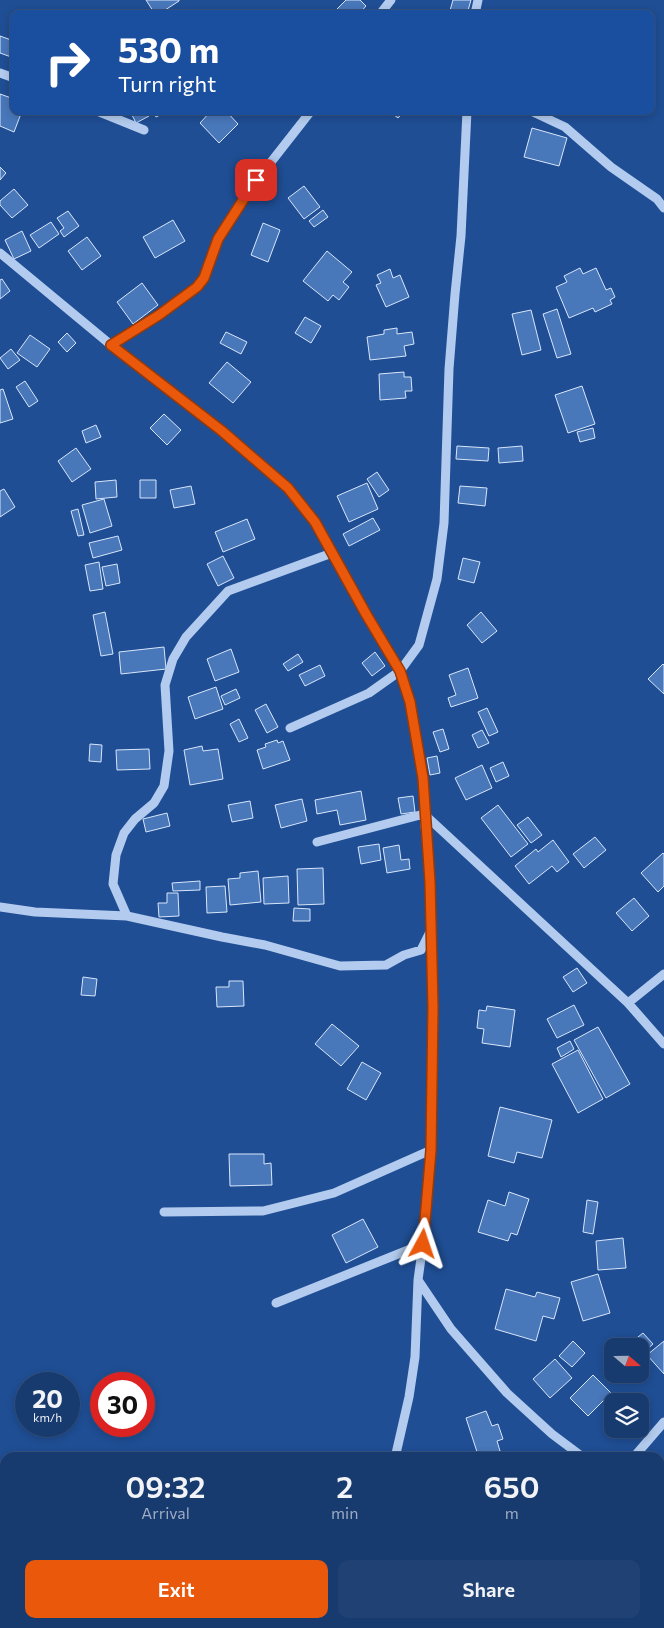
<!DOCTYPE html>
<html lang="en">
<head>
<meta charset="utf-8">
<style>
  :root { --surface:#173a6f; --page:#204174; --text:#f1f3f6; --muted:#9eadc3; --line:#365482; --accent:#ea580c }
  body { margin:0; font-family:Commissioner,sans-serif; background:var(--page); color:var(--text); height:100vh; display:flex; flex-direction:column; font-size:19px; white-space:nowrap }
  * { box-sizing:border-box; margin:0 }
  p { font-size:16px; color:var(--muted) }
  .icon { flex:none; width:28px; height:28px; fill:none; stroke:currentColor; stroke-width:2; stroke-linecap:round; stroke-linejoin:round }
  .map { position:relative; flex:1; overflow:hidden }
  .side { position:absolute; left:0px; top:1452px; width:665px; height:176px; display:flex; flex-direction:column; background:var(--surface); border-radius:15px 15px 0 0; box-shadow:0 2px 8px #0003,0 0 0 1px var(--line) }
  .side>* { flex:none }
  .top-card { position:absolute; left:10px; top:10px; width:645px; height:105px; border-radius:10px; box-shadow:0 2px 8px #0003,0 0 0 1px var(--line); background:#1a4fa0; color:#fff; overflow:hidden }
  .needle { width:32px; rotate:110deg }
  .tools { position:absolute; left:604px; top:1338px; display:grid; gap:10px }
  .tools a { display:grid; place-items:center; width:45px; height:45px; border-radius:10px; background:var(--surface); box-shadow:0 2px 8px #0003,0 0 0 1px var(--line); font-size:25px }
  .speed { position:absolute; left:15px; top:1372px; display:flex; gap:10px; font-size:25px; font-weight:700; text-align:center }
  .speed>* { display:grid; place-content:center; width:65px; height:65px; border-radius:50%; background:var(--surface); box-shadow:0 2px 8px #0003,0 0 0 1px var(--line); line-height:1 }
  .speed small { font-size:12px; font-weight:400 }
  .speed .limit { border:8px solid #d22; background:#fff; color:#111 }
  .pin { position:absolute; display:grid; place-items:center; width:42px; height:42px; color:#fff; margin:-21px; border-radius:10px; box-shadow:0 2px 8px #0006 }
  .me { position:absolute; width:55px; margin:-28px; rotate:5deg; stroke-linejoin:round; filter:drop-shadow(0 0 4px #0008) }
  .turn { display:flex; align-items:center; gap:18px; height:105px; padding:0 25px; font-size:22px }
  .turn .icon { width:65px; height:65px; stroke-width:2.5 }
  .turn b { display:block; font-size:35px; line-height:42px }
  .eta { display:flex; justify-content:space-evenly; align-items:center; height:85px; text-align:center }
  .eta b { font-size:30px; font-weight:600; line-height:35px }
  .cta { display:flex; gap:10px; margin-top:auto; padding:10px 25px }
  .cta a { flex:1; height:58px; border-radius:10px; background:var(--accent); color:#fff; font-size:20px; font-weight:600; line-height:58px; text-align:center }
  .cta a+a { background:var(--page); color:var(--text) }
  .map>svg:first-child { display:block }
  .building { fill:#4877ba; stroke:#d8e6fa }
  .lines { fill:none; stroke-linecap:round; stroke-linejoin:round }
  .minor { stroke:#b2cbee; stroke-width:9 }
  .route-casing { stroke:#983908; stroke-width:12 }
  .route { stroke:#ea580c; stroke-width:9 }
</style>
</head>
<body>
<div class="map">
<svg width="664" height="1628" viewBox="0 0 664 1628">
  <rect width="100%" height="100%" fill="#1f4e94"/>
  <!-- building -->
  <path class="building" d="M146,0H179V1L159,14H155Z
    M346,0H360L366,6L359,14H332Z
    M453,0H471L467,14H449Z
    M0,36L14,41V58L0,53Z
    M0,94L14,99V111H22L14,132L0,126Z
    M130,111H146L149,116L136,123Z
    M153,111H168L156,117Z
    M211,111H226L238,124L219,143L200,123Z
    M389,111H404L398,118Z
    M532,128L567,138L559,166L524,157Z
    M0,167L6,173L0,180Z
    M304,186L320,207L304,219L288,198Z
    M14,189L28,205L12,218L0,205V201Z
    M323,210L328,217L314,227L309,221Z
    M68,211L79,226L64,237L60,231L64,228L57,218Z
    M173,220L185,241L155,258L143,237Z
    M51,222L59,234L39,248L30,235Z
    M263,223L280,230L268,262L251,255Z
    M22,231L31,251L14,259L5,240Z
    M87,237L101,256L82,270L68,251Z
    M327,251L352,272L343,282L349,287L339,300L333,295L328,301L303,281Z
    M580,268L583,274L596,268L606,290L611,288L615,297L610,300L612,304L595,312L593,308L569,318L556,287L567,282L564,276Z
    M390,269L393,278L400,275L409,297L386,307L376,285L381,283L377,275Z
    M2,279L10,291L0,299V280Z
    M142,283L158,305L133,324L117,302Z
    M557,309L571,354L557,358L543,314Z
    M531,310L541,350L522,355L512,314Z
    M305,317L321,326L311,343L295,333Z
    M397,328V334L412,332L414,344L404,346L406,356L370,360L367,337L384,334V330Z
    M226,332L247,342L241,354L220,343Z
    M67,333L76,343L67,352L58,342Z
    M30,335L50,349L37,367L17,353Z
    M11,349L20,360L8,369L0,358Z
    M227,362L251,382L233,403L209,383Z
    M404,372V377H411L412,391H405L406,398L380,400L379,374Z
    M25,381L38,401L29,407L16,387Z
    M582,386L595,424L568,433L555,395Z
    M3,389L13,419L0,423V390Z
    M164,414L181,430L167,445L150,428Z
    M96,425L101,437L86,443L82,431Z
    M593,428L595,438L580,442L577,432Z
    M457,446L489,448L488,461L456,459Z
    M522,446L523,461L499,463L498,448Z
    M76,448L91,469L72,482L58,461Z
    M377,472L389,490L379,497L367,479Z
    M116,480L117,497L96,499L95,482Z
    M140,480H156V498H140Z
    M367,483L378,509L349,522L337,496Z
    M191,486L195,504L174,508L170,490Z
    M460,486L487,488L485,506L458,503Z
    M4,489L15,507L0,517V491Z
    M104,499L112,526L90,533L82,505Z
    M78,509L84,535L78,536L71,511Z
    M373,518L380,530L349,546L343,534Z
    M247,519L255,539L223,552L215,532Z
    M118,536L122,550L93,558L89,543Z
    M223,556L234,578L218,586L207,564Z
    M463,558L480,562L474,583L458,579Z
    M99,562L103,589L90,591L85,565Z
    M117,564L120,583L106,586L102,567Z
    M105,612L113,654L101,656L93,615Z
    M481,612L497,631L482,643L467,625Z
    M164,647L166,669L121,674L119,652Z
    M231,649L239,672L215,681L207,659Z
    M375,652L385,666L372,676L362,663Z
    M298,654L303,662L288,671L283,664Z
    M663,664L664,665V694L648,679Z
    M320,665L325,676L305,686L299,675Z
    M468,668L478,698L451,707L448,698L456,695L449,675Z
    M216,687L223,709L195,719L188,697Z
    M236,689L240,698L225,705L221,696Z
    M266,704L278,727L267,733L255,710Z
    M487,708L498,732L489,736L478,712Z
    M239,719L248,738L239,742L230,724Z
    M443,729L449,749L440,752L433,732Z
    M482,730L489,743L478,748L472,735Z
    M277,740L278,743L283,741L290,760L263,769L257,750L266,747L265,744Z
    M90,744L102,745L101,762L89,761Z
    M202,746L203,751L218,749L223,779L190,785L184,750Z
    M149,749L150,769L117,770L116,750Z
    M437,756L440,773L430,775L427,758Z
    M503,762L509,776L496,782L490,768Z
    M482,765L492,788L466,800L455,778Z
    M361,791L366,820L340,825L337,810L317,814L315,800Z
    M413,796L415,812L401,814L398,798Z
    M302,799L307,821L281,828L275,805Z
    M250,801L253,818L232,822L228,805Z
    M498,805L528,844L511,857L481,818Z
    M167,813L170,826L146,832L143,819Z
    M528,817L542,835L531,843L517,825Z
    M595,837L606,850L584,868L573,854Z
    M553,840L569,862L557,872L552,866L529,884L515,866L536,849L538,852Z
    M379,844L381,860L361,864L358,847Z
    M399,845L401,860L409,859L410,869L387,873L383,848Z
    M663,853L664,854V886L658,892L641,873Z
    M323,868L324,904L298,905L297,869Z
    M258,871L261,902L230,905L228,879L240,878V873Z
    M288,876L289,903L264,904L263,878Z
    M200,881V890L173,891L172,883Z
    M225,886L227,912L207,913L206,887Z
    M167,893H178L179,916L159,917L158,903H167Z
    M634,898L649,916L632,931L616,913Z
    M294,908L310,909V921H293Z
    M577,968L587,983L573,992L563,977Z
    M83,977L97,979L95,996L81,995Z
    M229,981H243L244,1006L217,1007L216,987H229Z
    M574,1005L584,1025L557,1038L547,1019Z
    M487,1006L515,1010L510,1047L482,1043L484,1029L477,1028L479,1010L486,1011Z
    M332,1024L359,1046L341,1066L315,1044Z
    M598,1027L630,1084L606,1098L574,1040Z
    M570,1041L574,1049L561,1057L557,1048Z
    M578,1050L603,1099L578,1113L552,1064Z
    M362,1062L381,1073L366,1100L347,1089Z
    M500,1107L552,1120L542,1158L517,1152L514,1163L488,1156Z
    M229,1154H264V1164L271,1163L272,1185L230,1186Z
    M509,1192L529,1199L517,1235L511,1233L508,1241L478,1232L488,1200L505,1206Z
    M587,1200L598,1202L593,1234L583,1232Z
    M363,1219L378,1247L346,1263L332,1235Z
    M623,1238L626,1268L598,1270L596,1241Z
    M598,1274L610,1313L583,1321L571,1282Z
    M506,1289L535,1297L537,1292L560,1298L554,1319L543,1316L536,1341L495,1329Z
    M643,1333L653,1344L643,1353L640,1349V1346H637L633,1341Z
    M573,1341L585,1353L572,1367L559,1356Z
    M664,1341V1374L647,1355Z
    M555,1359L572,1378L550,1398L533,1379Z
    M593,1375L611,1393L588,1416L570,1398Z
    M486,1411L492,1426L498,1424L503,1439L497,1441L500,1451L484,1458H479L466,1418Z
    M664,1521V1573L660,1569V1525Z
    M350,1624H383L384,1628H350Z
    M581,1624H618L620,1628H583Z"/>
  <g class="lines">
    <!-- minor -->
    <path class="minor" d="M380,14L391,0
      M475,14L478,0
      M0,73L14,78
      M97,111L144,130
      M531,111L565,127L611,167L657,199L664,208
      M0,253L111,345L222,431L288,488L315,522L366,614L400,671L410,702L423,779L424,814L430,882L433,1007L431,1150L423,1244L418,1280L415,1357L409,1397L395,1458
      M111,345L159,315L197,287L204,278L218,239L231,218L257,180L311,111
      M290,728L369,693L400,671L419,645L437,579L444,523L449,369L455,294L461,236L467,111
      M317,842L424,814L628,1003L664,1044
      M0,907L35,912L127,916L222,937L265,945L340,966L386,965L404,955L421,950L429,934
      M127,916L113,884L116,855L124,833L135,819L154,803L164,786L169,751L165,685L173,659L186,637L228,591L332,553
      M628,1003L664,974
      M164,1212L263,1211L334,1193L431,1150
      M418,1280L451,1329L507,1393L552,1434L584,1458
      M276,1303L423,1244
      M633,1458L664,1422
      M660,1508L664,1511
      M322,1628L324,1624"/>
  </g>
  <g class="lines">
    <defs>
      <path id="route" d="M256,180L218,239L204,278L197,287L159,315L111,345L222,431L288,488L315,522L366,614L400,671L410,702L423,778L430,882L433,1007L431,1150L423,1244"/>
    </defs>
    <!-- route casing -->
    <use href="#route" class="route-casing"/>
    <!-- route -->
    <use href="#route" class="route"/>
  </g>
</svg>
<div class="tools">
<a><svg class="needle" viewBox="-14 -14 28 28"><path d="M0-13l5 13h-10z" fill="#e53935"/><path d="M0 13l5-13h-10z" fill="#9eadc3"/></svg></a>
<a><svg class="icon" aria-label="layers" viewBox="0 0 24 24"><path d="M12 4l9 5-9 5-9-5zM3 14l9 5 9-5"/></svg></a>
</div>
<div class="speed"><div>20<small>km/h</small></div><div class="limit">30</div></div>
<div class="pin" style="left:256px;top:180px;background:#d93025"><svg class="icon" aria-label="arrive" viewBox="0 0 24 24"><path d="M6 21V4h12l-3 4 3 4H6"/></svg></div>
<svg class="me" style="left:423px;top:1244px" viewBox="-20 -20 40 40"><path d="M0-17L14 15 0 8-14 15z" fill="#ea580c" stroke="#fff" stroke-width="4"/></svg>
<div class="top-card">
<div class="turn"><svg class="icon" aria-label="right" viewBox="0 0 24 24"><path d="M7 20v-9h11M14 6l5 5-5 5"/></svg><div><b>530 m</b>Turn right</div></div>
</div>
<section class="side">
<div class="eta">
<div><b>09:32</b><p>Arrival</p></div>
<div><b>2</b><p>min</p></div>
<div><b>650</b><p>m</p></div>
</div>
<div class="cta"><a>Exit</a><a>Share</a></div>
</section>
</div>
</body>
</html>
